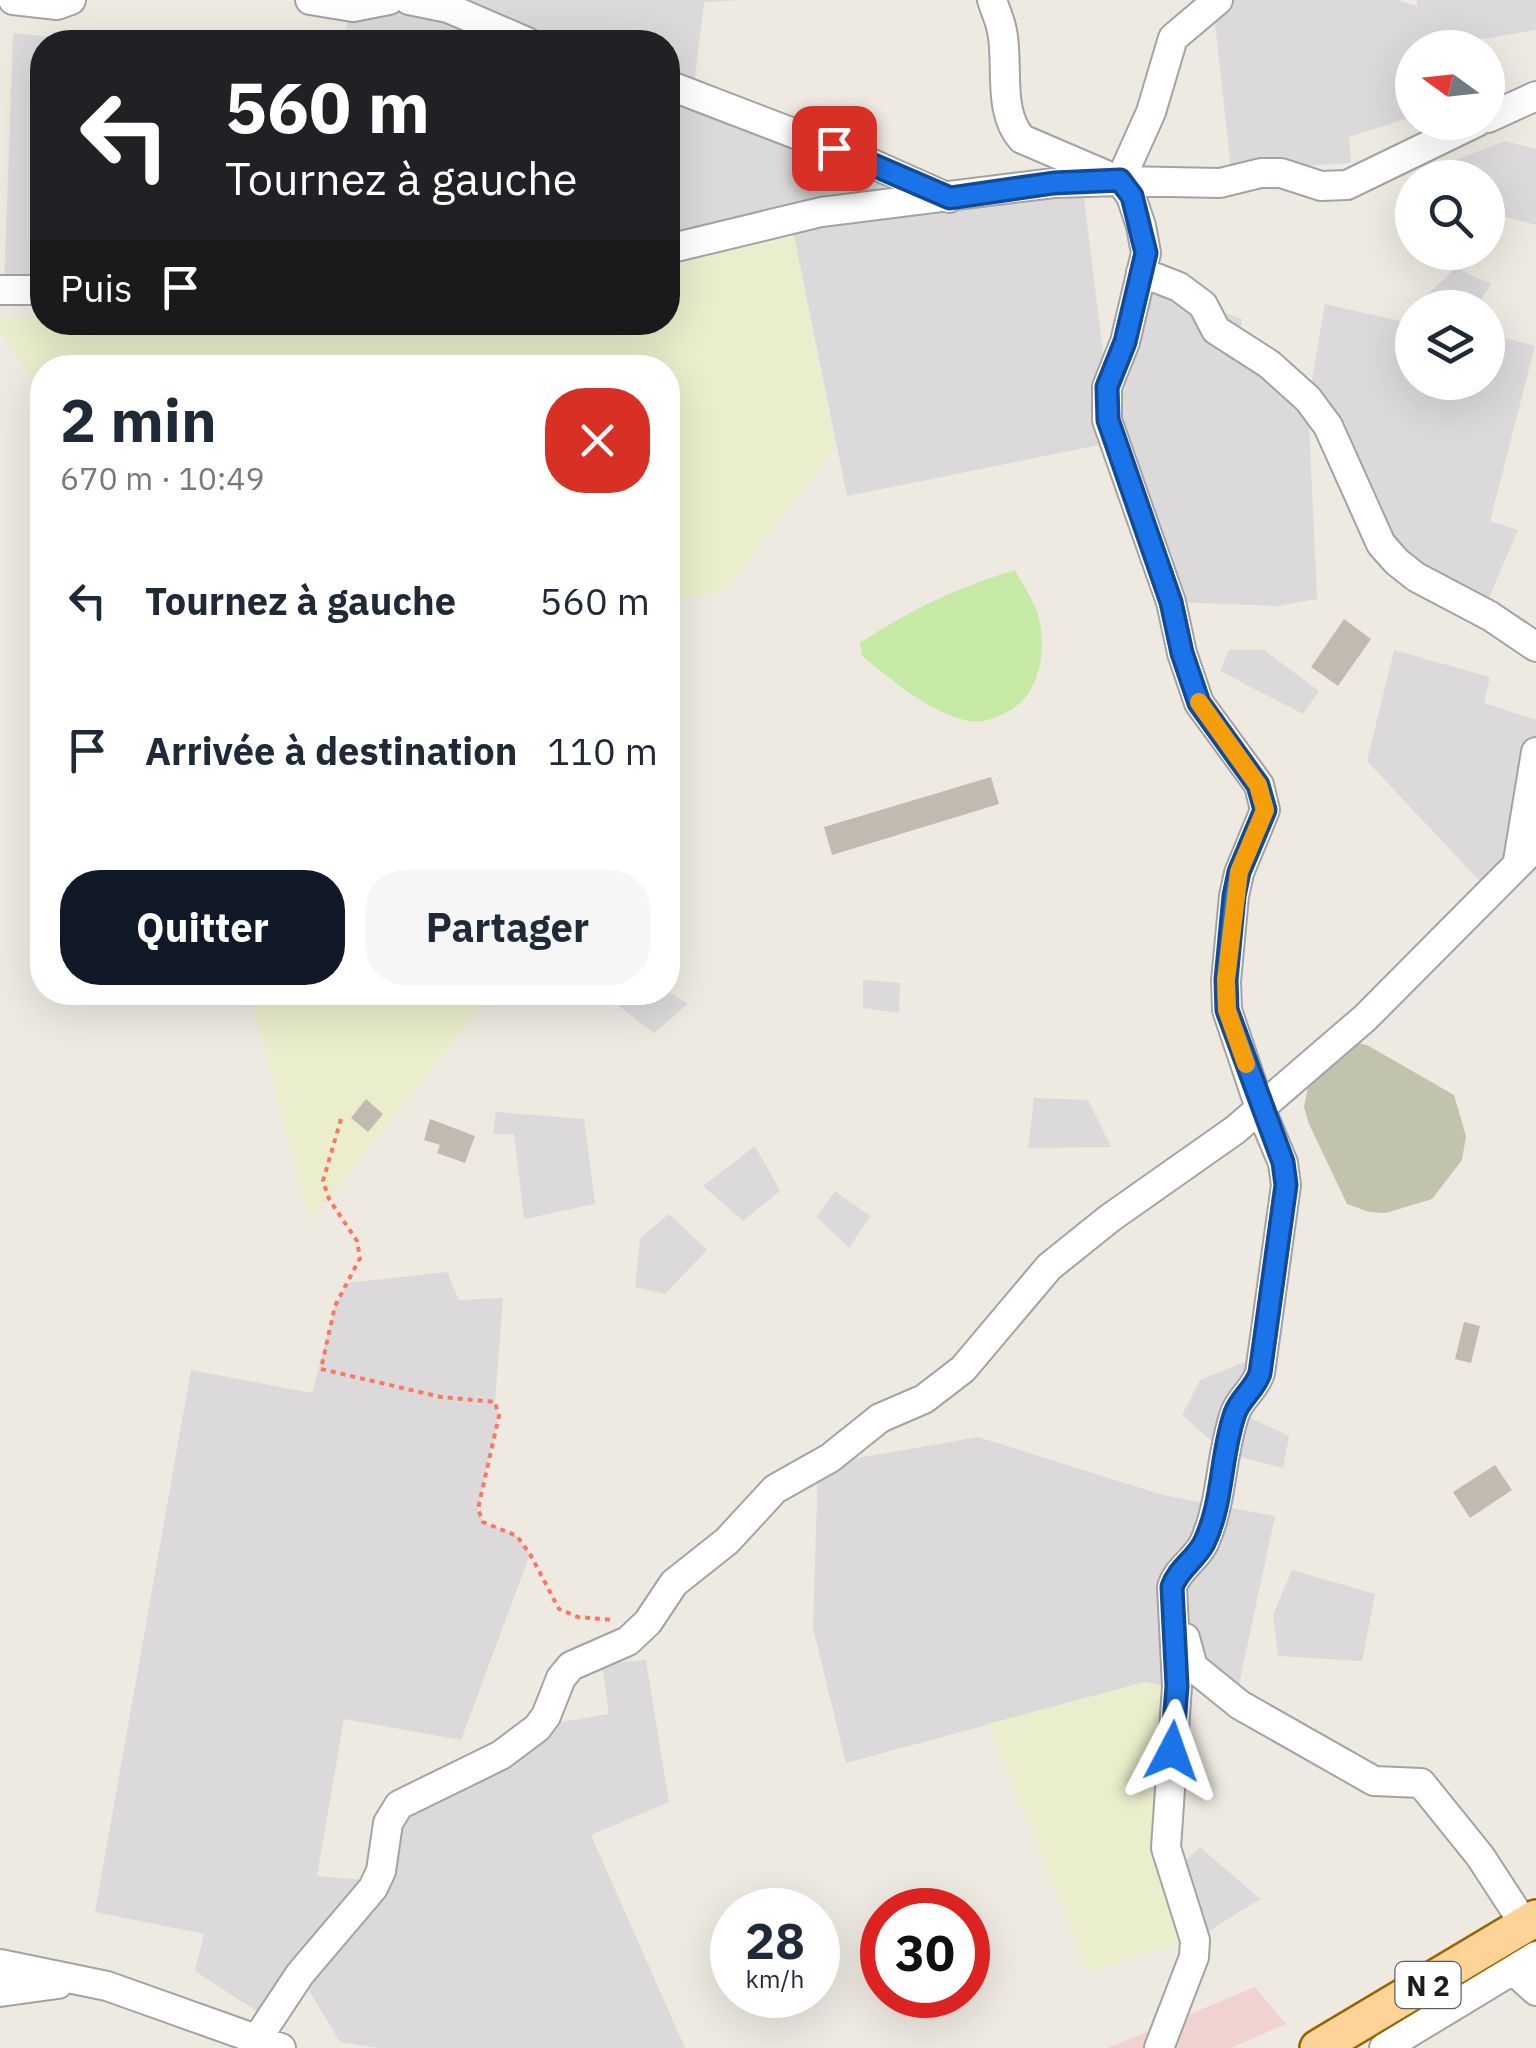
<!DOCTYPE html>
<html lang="fr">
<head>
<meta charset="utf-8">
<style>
  :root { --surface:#fff; --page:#f6f6f7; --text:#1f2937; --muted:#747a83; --accent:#111827 }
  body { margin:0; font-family:"IBM Plex Sans",sans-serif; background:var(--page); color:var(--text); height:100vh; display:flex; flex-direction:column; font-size:38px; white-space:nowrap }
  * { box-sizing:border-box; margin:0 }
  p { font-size:32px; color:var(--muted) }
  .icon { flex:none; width:55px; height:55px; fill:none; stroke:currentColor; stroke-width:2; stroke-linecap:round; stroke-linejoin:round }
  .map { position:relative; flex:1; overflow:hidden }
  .side { position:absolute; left:30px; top:355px; width:650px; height:650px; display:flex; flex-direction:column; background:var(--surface); border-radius:40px; box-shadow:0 10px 40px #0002 }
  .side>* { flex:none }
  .guide { position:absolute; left:30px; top:30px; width:650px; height:305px; border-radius:40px; box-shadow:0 10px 40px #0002; background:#202124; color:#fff; overflow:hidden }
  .needle { width:65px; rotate:285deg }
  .controls { position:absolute; left:1395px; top:30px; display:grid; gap:20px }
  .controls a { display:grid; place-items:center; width:110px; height:110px; border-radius:50%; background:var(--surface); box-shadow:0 10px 40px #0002; font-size:50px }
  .speed { position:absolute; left:710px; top:1888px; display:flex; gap:20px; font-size:50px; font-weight:700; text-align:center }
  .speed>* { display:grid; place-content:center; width:130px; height:130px; border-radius:50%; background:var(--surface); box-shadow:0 10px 40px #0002; line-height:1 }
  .speed small { font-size:25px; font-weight:400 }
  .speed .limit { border:15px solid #d22; background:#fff; color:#111 }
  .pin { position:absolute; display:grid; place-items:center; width:85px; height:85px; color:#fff; margin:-42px; border-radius:20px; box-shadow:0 5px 15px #0006 }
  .me { position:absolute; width:110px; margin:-55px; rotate:4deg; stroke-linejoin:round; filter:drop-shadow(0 0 8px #0008) }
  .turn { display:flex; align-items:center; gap:35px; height:210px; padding:0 30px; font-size:45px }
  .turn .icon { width:130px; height:130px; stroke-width:2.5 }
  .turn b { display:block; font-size:70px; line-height:85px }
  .then { display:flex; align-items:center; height:95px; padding:0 30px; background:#0003; gap:20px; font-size:38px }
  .round { display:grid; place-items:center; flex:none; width:105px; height:105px; border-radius:40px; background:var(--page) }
  .head { display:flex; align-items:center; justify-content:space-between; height:170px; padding:0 30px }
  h1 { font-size:60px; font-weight:700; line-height:75px }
  .primary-button { display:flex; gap:20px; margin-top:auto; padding:20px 30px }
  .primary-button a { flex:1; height:115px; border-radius:40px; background:var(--accent); color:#fff; font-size:40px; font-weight:700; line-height:115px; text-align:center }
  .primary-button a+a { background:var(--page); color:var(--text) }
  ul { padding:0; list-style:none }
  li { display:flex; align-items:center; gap:30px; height:150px; padding:0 30px }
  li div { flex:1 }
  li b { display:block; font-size:38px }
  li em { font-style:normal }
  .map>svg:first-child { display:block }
  .residential { fill:#dbd9d9 }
  .commercial { fill:#f0d2d0 }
  .construction { fill:#c2c3ad }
  .farmland { fill:#ebeecc }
  .grass { fill:#c6eaa6 }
  .building { fill:#c2b9b1 }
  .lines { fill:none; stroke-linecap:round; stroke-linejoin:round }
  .minor-casing { stroke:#a3a3a3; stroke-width:32 }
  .major-casing { stroke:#956500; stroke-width:40 }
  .path { stroke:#fd7664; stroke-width:4; stroke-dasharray:5 5; stroke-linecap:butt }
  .minor { stroke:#fff; stroke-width:28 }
  .major { stroke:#fed397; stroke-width:35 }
  .route-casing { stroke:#114b97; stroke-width:25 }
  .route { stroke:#1a73e8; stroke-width:18 }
  .slow { stroke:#f59e0b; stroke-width:18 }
  .labels { text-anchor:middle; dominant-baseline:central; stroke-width:8; stroke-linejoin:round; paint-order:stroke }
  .shield { fill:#fff; stroke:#606060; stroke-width:2.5 }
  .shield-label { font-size:28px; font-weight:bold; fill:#1c1c1c }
</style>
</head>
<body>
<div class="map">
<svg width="1536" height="2048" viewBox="0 0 1536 2048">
  <rect width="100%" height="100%" fill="#eeeae2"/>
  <!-- residential -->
  <path class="residential" d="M331,0H743L704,2L693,93L950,198L1082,182L1107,384L1141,272L1203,305L1242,319L1237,343L1309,397L1325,304L1400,321L1412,309V382H1488V334L1535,346L1490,521L1518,530L1483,612L1416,577L1308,401L1317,599L1278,606L1171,602L1114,442L847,496L794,236L786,221L668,249V128H672L679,89L668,85V42H341L353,8Z
    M1218,0H1396L1417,6V0H1536V30L1434,47L1412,48V117L1349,137L1351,163L1231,170L1213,4Z
    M13,33L101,42H42V290H4Z
    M1505,141L1536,149V225L1488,212V178L1451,177L1453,161Z
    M1456,268L1491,284L1476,307H1414Z
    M1229,650H1264L1319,691L1303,714L1220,671Z
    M1394,650L1490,677L1484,703L1536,720V772L1518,861L1489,891L1367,761Z
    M863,980L900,983L899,1013L863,1008Z
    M668,991L688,1004L654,1033L602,993Z
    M1034,1098L1088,1100L1111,1147L1028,1148Z
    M496,1112L584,1119L595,1204L524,1219L514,1134H493Z
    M755,1146L780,1191L743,1221L703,1186Z
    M835,1191L870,1216L849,1248L817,1217Z
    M669,1214L707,1250L665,1294L635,1287L640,1238Z
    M447,1272L459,1300L503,1298L495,1402L499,1416L478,1509L483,1522L517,1536L530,1554L461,1740L344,1719L317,1876L376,1881L388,1823L538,1726L609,1714L602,1664L646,1660L669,1802L591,1835L685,2048H378L340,2042L300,1975L270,2020L195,1971L204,1934L95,1912L191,1370L312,1393L335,1306L348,1283Z
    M1244,1362L1256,1384L1236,1411L1289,1436L1283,1468L1225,1453L1182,1415L1200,1380Z
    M978,1437L1163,1495L1275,1516L1239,1684L1168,1687L1145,1682L846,1763L813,1628L818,1465Z
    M1292,1570L1375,1594L1362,1661L1278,1656L1273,1615Z
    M1200,1847L1260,1899L1201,1936L1175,1870Z"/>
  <!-- commercial -->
  <path class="commercial" d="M1255,1987L1286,2024L1231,2048H1108Z"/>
  <!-- construction -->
  <path class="construction" d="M1352,1042L1367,1045L1454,1095L1466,1136L1462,1160L1432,1199L1386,1213L1369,1212L1347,1204L1309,1124L1304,1107L1308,1086L1328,1062Z"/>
  <!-- farmland -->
  <path class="farmland" d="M794,236L835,449L725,591L668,601V368H42V396L0,332V319L42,318V322H668V259Z
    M249,992L493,993L310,1222Z
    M1145,1682L1168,1687L1158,1854L1189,1941L1088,1972L988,1724Z"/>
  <!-- grass -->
  <path class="grass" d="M1015,570C1023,585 1035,602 1039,619C1047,653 1039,698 1005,713C994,718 981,724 968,721C929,712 893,681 862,656L860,643C910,610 958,587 1015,570Z"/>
  <!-- building -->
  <path class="building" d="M1344,619L1371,639L1338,686L1311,667Z
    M991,777L999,804L832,855L824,827Z
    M366,1099L383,1114L368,1132L351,1118Z
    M430,1119L475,1136L465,1163L437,1153L440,1145L424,1140Z
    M1464,1322L1480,1326L1471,1363L1455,1359Z
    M1495,1465L1512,1490L1470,1518L1453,1492Z"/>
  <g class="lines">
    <defs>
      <path id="minor" d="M13,0L57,5L71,0
        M310,0L353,7L389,0
        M409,0L448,8L527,42
        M992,0C995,10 1000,20 1002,31C1009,64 997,112 1022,139L1120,181L1131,196L1141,226L1146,253L1125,342L1107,387V420L1171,602L1182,653L1199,703L1259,785L1265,810L1239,873L1234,896L1226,981L1227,1010L1260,1108L1283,1163L1286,1185L1260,1373C1255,1389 1241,1397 1235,1413C1220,1456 1223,1501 1204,1543C1195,1561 1178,1568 1172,1587L1177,1686L1166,1848L1195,1940L1194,1957L1159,2048
        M668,85L866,161L949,198
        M1488,118L1536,96
        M1120,181L1151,112L1173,38L1218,0
        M668,249L821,212L1054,183L1120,181L1220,183L1261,173H1281L1321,186L1347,185L1477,122
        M1141,272L1179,287L1203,305L1216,330L1269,364L1308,399L1328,426L1381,544L1397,562L1416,577L1490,616L1536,647
        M0,290H42
        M1518,861L1536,752
        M1185,1638L1193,1667L1240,1705L1374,1781L1421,1783L1480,1856L1525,1925
        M0,1964L107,1986L281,2048
        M1513,1970L1536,1991
        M0,1992L58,1984
        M257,2039L300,1974L373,1888L381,1871L388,1823L399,1805L501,1755L537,1728L546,1716L561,1678L571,1666L628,1641L648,1622L674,1583L727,1541L775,1489L830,1458L880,1418L924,1399L963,1369L1049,1267L1110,1218L1235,1130L1365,1018L1536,846
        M1384,2048L1536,1956"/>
      <path id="major" d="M1318,2048L1536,1918"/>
    </defs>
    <!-- minor casing -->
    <use href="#minor" class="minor-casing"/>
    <!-- major casing -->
    <use href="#major" class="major-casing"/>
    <!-- path -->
    <path class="path" d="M341,1119L323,1181L329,1199L357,1241L360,1258L335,1306L321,1369L441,1397L495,1402L499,1416L478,1509L483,1522L517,1536L530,1554L559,1609L578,1617L614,1620"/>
    <!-- minor -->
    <use href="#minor" class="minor"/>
    <!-- major -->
    <use href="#major" class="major"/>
  </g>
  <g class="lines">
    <defs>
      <path id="route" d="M834,148L950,198L1054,183L1120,180L1132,196L1146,253L1125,342L1107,387L1108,420L1171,602L1182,653L1199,703L1258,785L1265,810L1239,872L1234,896L1226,980L1227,1010L1283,1162L1286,1185L1260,1373C1255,1389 1241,1397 1235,1413C1220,1455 1224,1501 1204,1543C1195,1560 1178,1569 1172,1587L1177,1686L1172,1751"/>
    </defs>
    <!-- route casing -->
    <use href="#route" class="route-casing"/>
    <!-- route -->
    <use href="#route" class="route"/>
    <!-- slow -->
    <path class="slow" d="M1199,702L1258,785L1265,810L1239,872L1226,980L1227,1010L1246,1064"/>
  </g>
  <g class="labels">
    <!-- shield labels -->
    <rect class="shield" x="1395.5" y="1962" width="65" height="46" rx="8"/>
    <g class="shield-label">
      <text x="1428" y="1985">N 2</text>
    </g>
  </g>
</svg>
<div class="controls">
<a><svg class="needle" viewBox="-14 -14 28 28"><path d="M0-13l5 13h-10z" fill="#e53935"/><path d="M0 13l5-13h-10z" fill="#747a83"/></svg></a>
<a><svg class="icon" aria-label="search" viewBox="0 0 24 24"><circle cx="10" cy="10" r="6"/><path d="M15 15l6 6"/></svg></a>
<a><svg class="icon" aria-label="layers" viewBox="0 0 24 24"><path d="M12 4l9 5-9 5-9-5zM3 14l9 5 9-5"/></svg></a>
</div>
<div class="speed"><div>28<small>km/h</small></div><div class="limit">30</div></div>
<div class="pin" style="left:834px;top:148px;background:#d93025"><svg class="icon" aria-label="arrive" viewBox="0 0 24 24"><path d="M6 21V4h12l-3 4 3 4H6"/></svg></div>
<svg class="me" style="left:1172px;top:1751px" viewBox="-20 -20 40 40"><path d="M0-17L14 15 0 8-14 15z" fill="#1a73e8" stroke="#fff" stroke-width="4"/></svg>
<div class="guide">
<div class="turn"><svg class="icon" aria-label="left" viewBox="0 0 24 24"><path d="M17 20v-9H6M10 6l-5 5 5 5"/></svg><div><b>560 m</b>Tournez à gauche</div></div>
<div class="then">Puis<svg class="icon" aria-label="arrive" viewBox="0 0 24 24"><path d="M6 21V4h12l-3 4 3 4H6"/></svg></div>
</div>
<section class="side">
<div class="head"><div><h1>2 min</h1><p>670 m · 10:49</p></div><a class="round" style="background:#d93025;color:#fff"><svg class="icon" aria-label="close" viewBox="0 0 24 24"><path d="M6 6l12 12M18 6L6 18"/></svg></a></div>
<ul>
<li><svg class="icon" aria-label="left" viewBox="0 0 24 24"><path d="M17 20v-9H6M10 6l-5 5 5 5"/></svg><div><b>Tournez à gauche</b></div><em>560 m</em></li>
<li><svg class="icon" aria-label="arrive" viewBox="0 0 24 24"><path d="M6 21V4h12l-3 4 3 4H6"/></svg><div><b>Arrivée à destination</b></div><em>110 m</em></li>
</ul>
<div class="primary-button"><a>Quitter</a><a>Partager</a></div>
</section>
</div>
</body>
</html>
